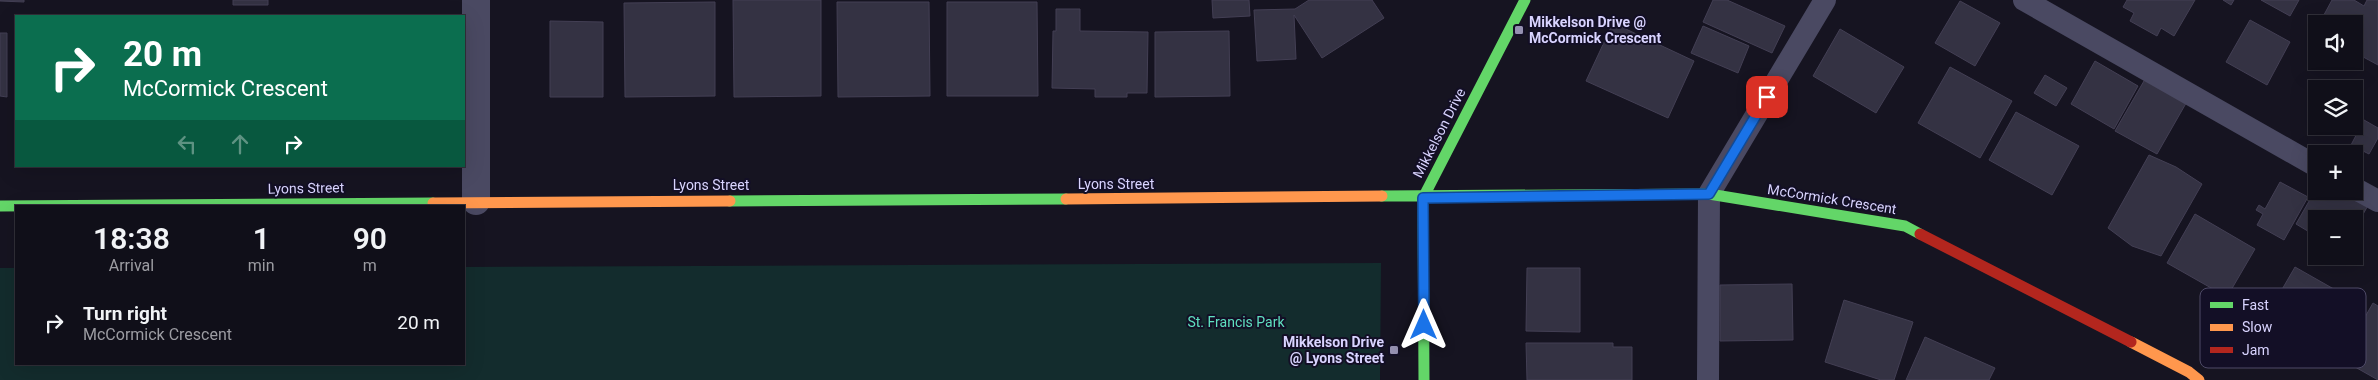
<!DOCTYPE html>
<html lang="en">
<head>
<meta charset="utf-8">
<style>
  :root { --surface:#100f19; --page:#1e1d26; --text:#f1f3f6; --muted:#9c9ca2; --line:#302f38 }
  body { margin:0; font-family:Roboto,sans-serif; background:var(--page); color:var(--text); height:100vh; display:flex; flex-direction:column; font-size:19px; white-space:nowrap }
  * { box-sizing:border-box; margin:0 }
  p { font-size:16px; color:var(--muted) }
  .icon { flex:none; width:28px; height:28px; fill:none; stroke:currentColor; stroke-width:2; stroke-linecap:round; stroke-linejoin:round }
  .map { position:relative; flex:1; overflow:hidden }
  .side { position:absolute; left:15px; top:205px; width:450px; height:160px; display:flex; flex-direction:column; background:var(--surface); border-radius:0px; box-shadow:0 5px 20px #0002,0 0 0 1px var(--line) }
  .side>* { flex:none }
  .guide { position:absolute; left:15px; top:15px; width:450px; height:152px; border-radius:0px; box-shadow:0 5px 20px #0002,0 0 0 1px var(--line); background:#0b6e4f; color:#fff; overflow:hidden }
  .fabs { position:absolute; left:2308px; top:15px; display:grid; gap:10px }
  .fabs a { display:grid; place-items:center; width:55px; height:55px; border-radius:0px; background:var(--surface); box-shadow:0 5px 20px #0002,0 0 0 1px var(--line); font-size:25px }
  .pin { position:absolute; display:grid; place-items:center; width:42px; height:42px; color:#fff; margin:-21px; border-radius:10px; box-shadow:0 2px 8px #0006 }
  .me { position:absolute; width:55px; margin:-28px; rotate:0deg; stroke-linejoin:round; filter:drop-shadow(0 0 4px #0008) }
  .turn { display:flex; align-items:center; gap:18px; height:105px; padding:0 25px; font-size:22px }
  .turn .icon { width:65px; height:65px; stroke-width:2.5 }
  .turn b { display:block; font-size:35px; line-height:42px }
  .lanes { display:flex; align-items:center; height:48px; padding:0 25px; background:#0003; justify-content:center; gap:25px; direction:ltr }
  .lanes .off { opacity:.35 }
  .eta { display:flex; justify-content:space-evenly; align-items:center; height:85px; text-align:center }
  .eta b { font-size:30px; font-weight:600; line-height:35px }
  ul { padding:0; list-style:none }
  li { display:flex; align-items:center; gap:15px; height:65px; padding:0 25px }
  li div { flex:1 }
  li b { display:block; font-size:19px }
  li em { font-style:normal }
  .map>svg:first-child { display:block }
  .green { fill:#132c2d }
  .building { fill:#343243; stroke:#433f54 }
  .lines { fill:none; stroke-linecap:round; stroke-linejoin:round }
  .lane { stroke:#4a4962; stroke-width:22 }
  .street { stroke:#4a4962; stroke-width:28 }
  .fast { stroke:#63d668; stroke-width:11 }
  .slow { stroke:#ff974d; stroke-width:11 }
  .jam { stroke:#b3261e; stroke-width:11 }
  .route-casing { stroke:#114b97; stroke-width:12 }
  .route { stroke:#1a73e8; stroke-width:9 }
  .poi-dot { fill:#9591b1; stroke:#130f26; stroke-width:2 }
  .labels { text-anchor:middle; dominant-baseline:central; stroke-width:4; stroke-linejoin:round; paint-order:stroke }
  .poi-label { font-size:14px; font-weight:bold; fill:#d9d4ff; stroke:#130f26; text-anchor:start }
  .street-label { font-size:14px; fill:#d9d4ff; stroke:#130f26 }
  .park-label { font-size:14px; fill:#5fe0c0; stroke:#130f26 }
  .key { fill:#130f26; stroke:#4e4a67; stroke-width:1 }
  .key-label { font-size:14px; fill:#d9d4ff }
</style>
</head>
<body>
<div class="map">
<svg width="2378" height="380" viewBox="0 0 2378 380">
  <rect width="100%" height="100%" fill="#161421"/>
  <!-- green -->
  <path class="green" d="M1381,263L1380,380H0V268H16V364H464V267Z"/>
  <!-- building -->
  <path class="building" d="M0,0H24V2L0,1Z
    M233,0H268V5H233Z
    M733,0H821V96L734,97Z
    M1212,0H1249L1250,16L1213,18Z
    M1309,0H1372L1384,18L1322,58L1294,15L1296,59L1257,61L1254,10L1295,9Z
    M1713,0H1727L1785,26L1772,53L1703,22Z
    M2127,0H2195L2174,36L2161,28L2157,36L2130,21L2134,13L2123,7Z
    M2223,0H2234L2231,5Z
    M2261,0H2299L2290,16Z
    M2332,0H2354L2364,6L2367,0H2378V65L2354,52V24H2319Z
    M1960,1L2000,23L1975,66L1935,43Z
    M715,2V96L625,97L624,3Z
    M837,2H929L930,96L838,97Z
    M947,2H1037L1038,96H947Z
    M1056,9H1080V31L1148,32L1147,93H1127V97H1095V89L1052,88L1053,31H1056Z
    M2250,20L2290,42L2267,85L2226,62Z
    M550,21L603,22V97H550Z
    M1613,23L1694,61L1668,118L1586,81Z
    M1703,26L1749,46L1738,73L1691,53Z
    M1840,29L1904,67L1876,113L1813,76Z
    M1229,31L1230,96L1155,97V32Z
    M0,33H7V97L0,96Z
    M2095,61L2138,86L2114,129L2071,104Z
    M1950,67L2012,101L1980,158L1918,123Z
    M2148,74L2189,98L2157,154L2115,131Z
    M2045,75L2067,88L2056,106L2034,93Z
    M2016,112L2079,146L2052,195L1989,160Z
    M2364,120L2378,128V138L2369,154L2351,145Z
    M2149,155L2176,167L2202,184L2161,256L2132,246L2108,228Z
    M2280,182L2308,197L2284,240L2257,225L2263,214L2256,210L2259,205L2265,209Z
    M2316,189V191H2351L2370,202L2354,230V219H2316V236L2296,224Z
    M2195,214L2255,249L2227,297L2167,263Z
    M2295,267L2362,305L2336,351L2301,331L2299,335L2266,317Z
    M1527,268H1580V332L1526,331Z
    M1792,284L1793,340L1720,341V285Z
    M1844,300L1913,322L1894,380H1881L1825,362Z
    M2373,303L2378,306V380L2341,359Z
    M1925,337L1995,368L1989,380H1906Z
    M1526,343H1613V347H1632V380H1527Z"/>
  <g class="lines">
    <!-- lane -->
    <path class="lane" d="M2024,0L2316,166
      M2354,188L2378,201
      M1708,380L1709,194L1825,0"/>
    <!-- street -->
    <path class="street" d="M476,0V201"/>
    <!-- fast -->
    <path class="fast" d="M1382,196L1709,194L1905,226L1920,234
      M730,201L1066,199
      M0,206L433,203
      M1424,380L1423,198L1525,0"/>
    <!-- slow -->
    <path class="slow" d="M1066,199L1382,196
      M433,203L730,201
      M2131,342L2189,372L2199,380"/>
    <!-- jam -->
    <path class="jam" d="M1920,234L2131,342"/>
  </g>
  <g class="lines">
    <defs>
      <path id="route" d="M1424,325L1423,198L1709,194L1767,97"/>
    </defs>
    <!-- route casing -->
    <use href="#route" class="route-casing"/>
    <!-- route -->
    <use href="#route" class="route"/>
  </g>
  <!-- markers -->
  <g class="poi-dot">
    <rect x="1514" y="25" width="10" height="10" rx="2.5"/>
    <rect x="1389" y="345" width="10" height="10" rx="2.5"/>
  </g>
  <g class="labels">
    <!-- poi labels -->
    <g class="poi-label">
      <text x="1529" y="22">Mikkelson Drive @<tspan x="1529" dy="16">McCormick Crescent</tspan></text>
      <text x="1384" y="342" text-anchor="end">Mikkelson Drive<tspan x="1384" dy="16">@ Lyons Street</tspan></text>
    </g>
    <!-- street labels -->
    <g class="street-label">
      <text transform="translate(1439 133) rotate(-63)">Mikkelson Drive</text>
      <text x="1116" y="184">Lyons Street</text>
      <text x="711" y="185">Lyons Street</text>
      <text transform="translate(306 188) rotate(-1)">Lyons Street</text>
      <text transform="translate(1832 199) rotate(9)">McCormick Crescent</text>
    </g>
    <!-- park labels -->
    <g class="park-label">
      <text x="1236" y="322">St. Francis Park</text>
    </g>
  </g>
  <!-- legend -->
  <rect x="2200" y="288" width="166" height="80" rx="8" class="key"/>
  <rect x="2210" y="302" width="23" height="6" fill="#63d668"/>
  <rect x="2210" y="324" width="23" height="7" fill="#ff974d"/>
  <rect x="2210" y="347" width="23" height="6" fill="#b3261e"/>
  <g class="key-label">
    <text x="2242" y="310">Fast</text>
    <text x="2242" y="332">Slow</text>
    <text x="2242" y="355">Jam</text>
  </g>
</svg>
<div class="fabs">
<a><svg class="icon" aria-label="sound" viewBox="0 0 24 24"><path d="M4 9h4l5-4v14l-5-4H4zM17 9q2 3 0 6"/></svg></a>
<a><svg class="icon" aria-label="layers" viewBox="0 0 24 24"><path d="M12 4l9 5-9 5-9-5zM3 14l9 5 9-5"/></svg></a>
<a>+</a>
<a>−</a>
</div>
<div class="pin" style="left:1767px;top:97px;background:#d93025"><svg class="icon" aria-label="arrive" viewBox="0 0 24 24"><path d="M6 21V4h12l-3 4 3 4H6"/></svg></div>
<svg class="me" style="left:1424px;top:325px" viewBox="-20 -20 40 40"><path d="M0-17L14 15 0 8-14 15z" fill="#1a73e8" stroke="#fff" stroke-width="4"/></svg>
<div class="guide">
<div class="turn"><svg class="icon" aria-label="right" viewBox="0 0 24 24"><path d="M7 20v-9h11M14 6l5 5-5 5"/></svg><div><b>20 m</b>McCormick Crescent</div></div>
<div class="lanes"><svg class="icon off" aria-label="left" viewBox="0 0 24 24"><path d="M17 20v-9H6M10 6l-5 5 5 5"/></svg><svg class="icon off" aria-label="ahead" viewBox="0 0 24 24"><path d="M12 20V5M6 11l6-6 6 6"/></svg><svg class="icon" aria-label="right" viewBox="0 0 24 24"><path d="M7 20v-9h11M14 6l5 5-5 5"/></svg></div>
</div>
<section class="side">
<div class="eta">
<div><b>18:38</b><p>Arrival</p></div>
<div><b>1</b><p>min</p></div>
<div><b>90</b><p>m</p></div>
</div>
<ul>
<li><svg class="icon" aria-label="right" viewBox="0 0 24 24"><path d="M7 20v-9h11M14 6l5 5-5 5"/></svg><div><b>Turn right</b><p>McCormick Crescent</p></div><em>20 m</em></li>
</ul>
</section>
</div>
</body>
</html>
